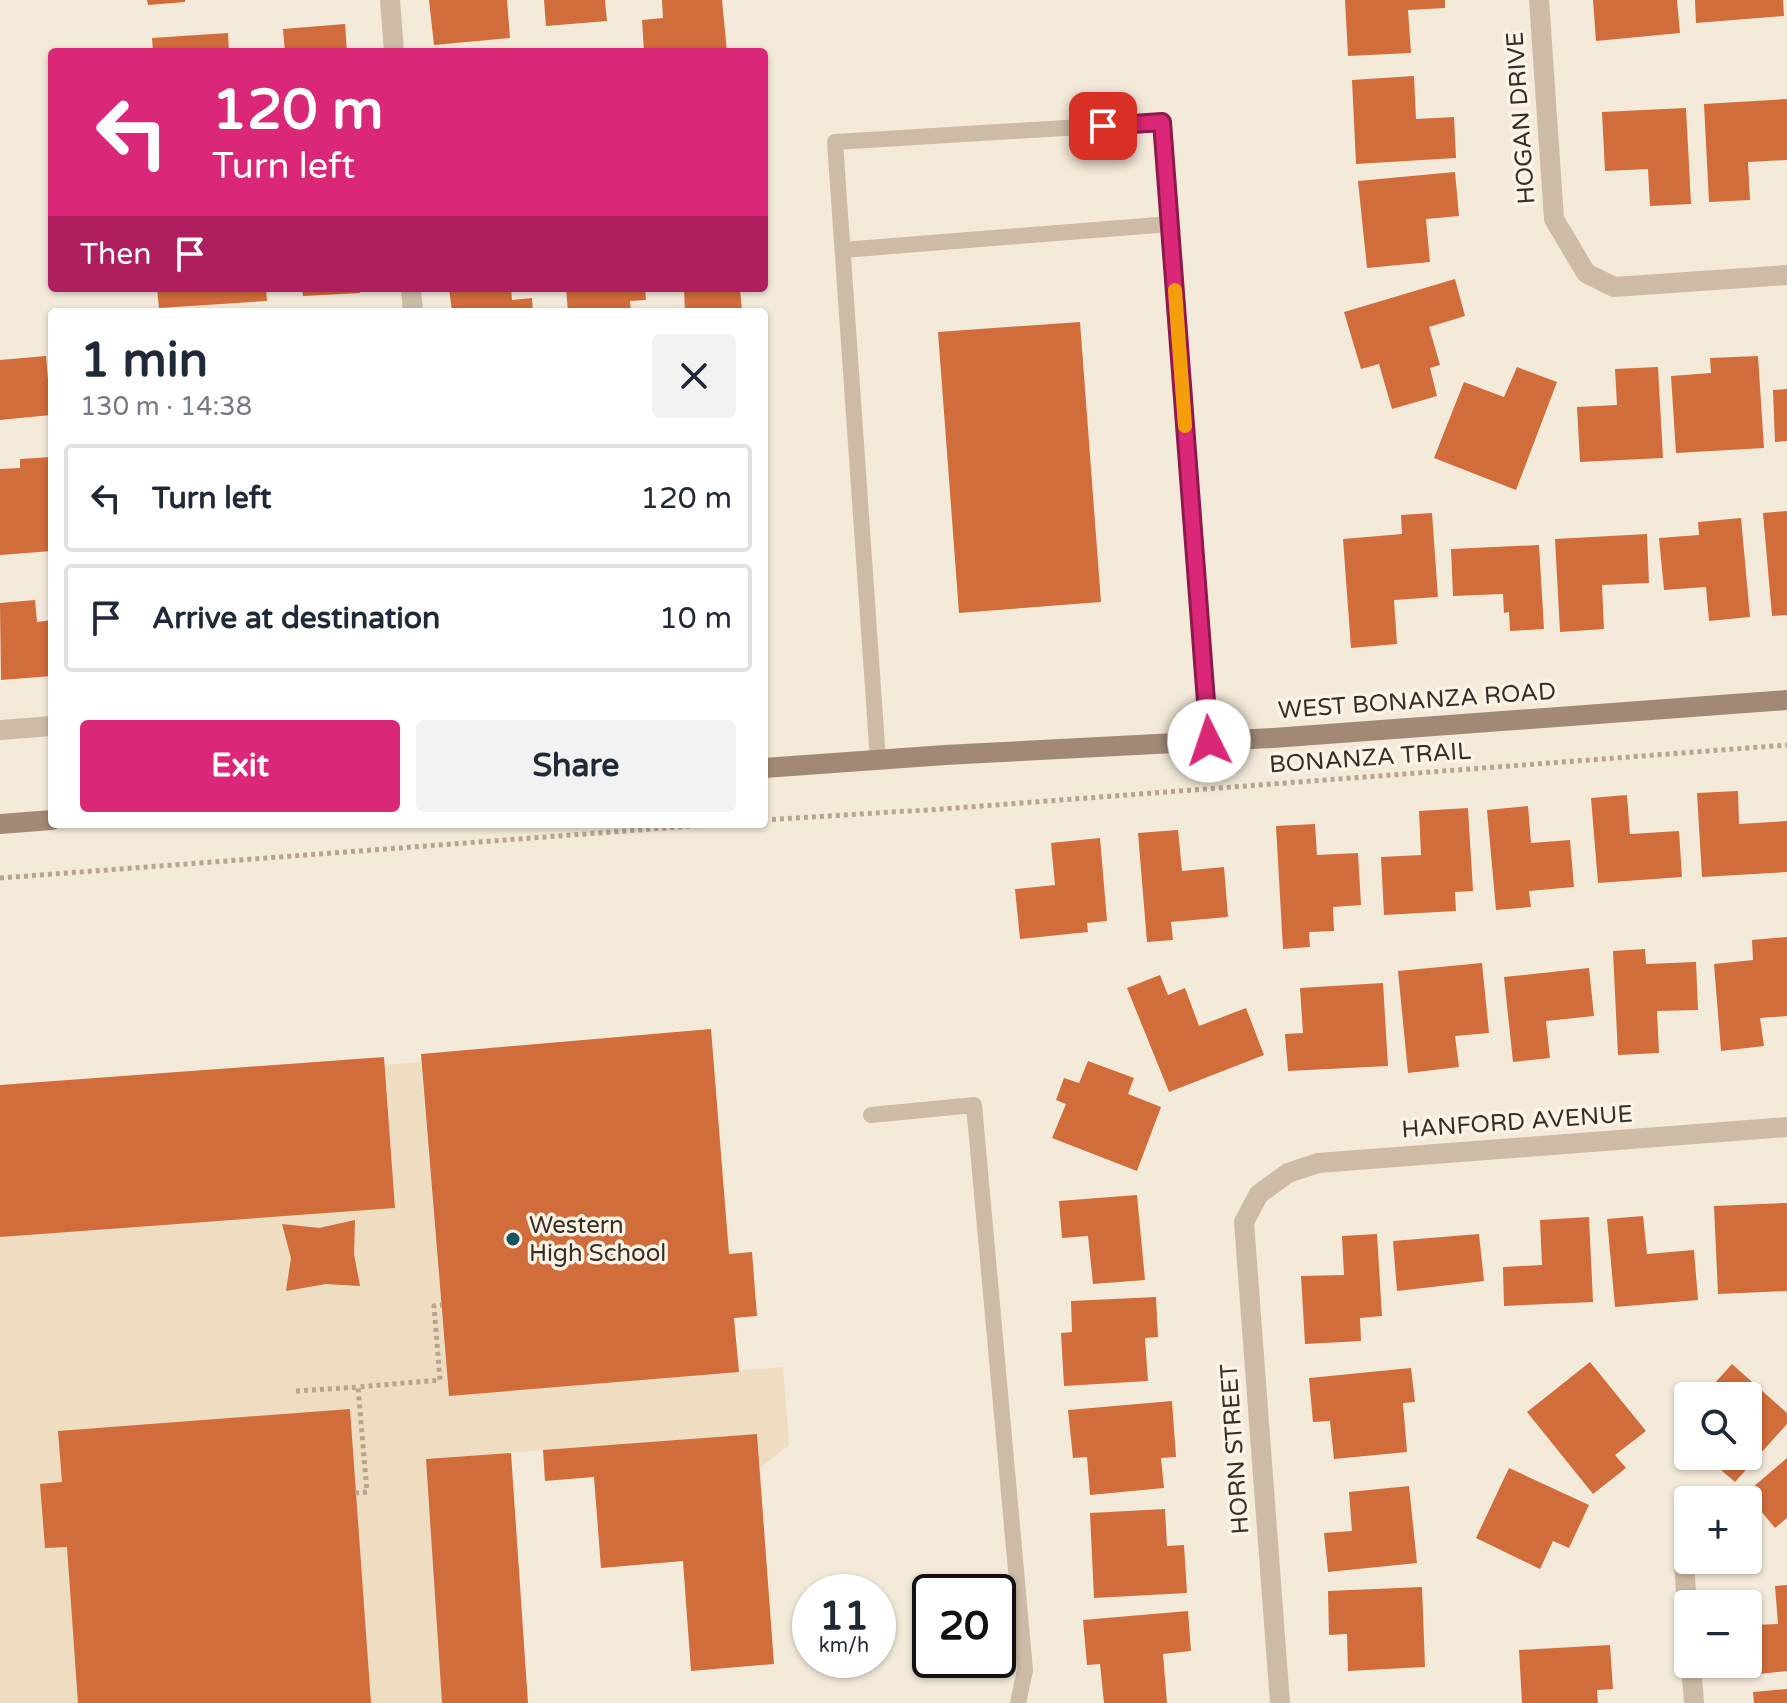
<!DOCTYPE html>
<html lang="en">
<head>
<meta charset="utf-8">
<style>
  :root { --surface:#fff; --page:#f2f2f3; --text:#1f2937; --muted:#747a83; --line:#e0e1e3; --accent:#db2777 }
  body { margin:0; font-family:"Varela Round",sans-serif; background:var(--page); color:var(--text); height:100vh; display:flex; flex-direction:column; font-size:30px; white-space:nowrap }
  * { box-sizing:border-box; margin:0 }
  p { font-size:26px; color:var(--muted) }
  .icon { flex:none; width:44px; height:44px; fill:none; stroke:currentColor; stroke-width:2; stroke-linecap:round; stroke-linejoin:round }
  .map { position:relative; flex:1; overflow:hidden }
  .drawer { position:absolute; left:48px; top:308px; width:720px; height:520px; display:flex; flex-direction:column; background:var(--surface); border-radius:8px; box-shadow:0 2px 6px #0004 }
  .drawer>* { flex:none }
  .banner { position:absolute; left:48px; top:48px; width:720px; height:244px; border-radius:8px; box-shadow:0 2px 6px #0004; background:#db2777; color:#fff; overflow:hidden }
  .buttons { position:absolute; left:1674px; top:1382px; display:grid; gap:16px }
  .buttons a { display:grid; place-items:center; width:88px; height:88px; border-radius:8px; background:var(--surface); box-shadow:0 2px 6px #0004; font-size:40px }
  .speed { position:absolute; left:792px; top:1574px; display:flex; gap:16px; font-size:40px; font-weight:700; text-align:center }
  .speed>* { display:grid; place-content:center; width:104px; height:104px; border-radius:50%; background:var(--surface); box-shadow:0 2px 6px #0004; line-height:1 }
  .speed small { font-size:20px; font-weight:400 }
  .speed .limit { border:4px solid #111; border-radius:12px; background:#fff; color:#111 }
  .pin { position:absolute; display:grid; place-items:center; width:68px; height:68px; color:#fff; margin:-34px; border-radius:16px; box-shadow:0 4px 12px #0006 }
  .me { position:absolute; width:88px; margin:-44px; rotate:356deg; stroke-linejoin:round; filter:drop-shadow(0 0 6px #0008) }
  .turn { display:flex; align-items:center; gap:28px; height:168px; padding:0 32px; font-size:36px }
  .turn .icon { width:104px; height:104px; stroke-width:2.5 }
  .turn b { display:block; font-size:56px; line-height:68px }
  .then { display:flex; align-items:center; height:76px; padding:0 32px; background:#0003; gap:16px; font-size:30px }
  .round { display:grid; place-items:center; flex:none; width:84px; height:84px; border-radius:8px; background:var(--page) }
  .overview { display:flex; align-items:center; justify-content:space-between; height:136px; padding:0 32px }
  h1 { font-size:48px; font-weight:800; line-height:60px }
  .action { display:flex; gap:16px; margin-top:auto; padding:16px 32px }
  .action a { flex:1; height:92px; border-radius:8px; background:var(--accent); color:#fff; font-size:32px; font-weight:800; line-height:92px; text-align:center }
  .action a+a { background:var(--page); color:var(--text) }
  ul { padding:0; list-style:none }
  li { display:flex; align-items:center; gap:24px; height:108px; margin:0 16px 12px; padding:0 16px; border:4px solid var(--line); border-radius:8px }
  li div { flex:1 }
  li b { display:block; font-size:30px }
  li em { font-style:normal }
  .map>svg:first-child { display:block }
  .plaza { fill:#eeddc0 }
  .building { fill:#d16c3b }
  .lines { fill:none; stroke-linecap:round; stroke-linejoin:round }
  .path { stroke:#b9a58f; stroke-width:5; stroke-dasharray:4 4; stroke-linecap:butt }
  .lane { stroke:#cdbba5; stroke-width:16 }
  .street { stroke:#cdbba5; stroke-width:20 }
  .secondary { stroke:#a18976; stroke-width:20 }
  .route-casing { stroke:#8e194d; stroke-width:20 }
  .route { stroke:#db2777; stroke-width:14 }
  .slow { stroke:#f59e0b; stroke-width:14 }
  .poi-dot { fill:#18545e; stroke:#fbf4e7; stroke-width:3 }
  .labels { text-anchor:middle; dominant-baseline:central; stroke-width:7; stroke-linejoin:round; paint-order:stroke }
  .street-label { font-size:24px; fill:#382e27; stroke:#fbf4e7 }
  .poi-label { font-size:24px; fill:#382e27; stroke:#fbf4e7; text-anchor:start }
</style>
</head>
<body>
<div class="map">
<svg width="1787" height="1703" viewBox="0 0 1787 1703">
  <rect width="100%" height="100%" fill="#f4eada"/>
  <!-- plaza -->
  <path class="plaza" d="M421,1062L449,1395L783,1367L789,1445L760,1468L757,1434L426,1459L442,1703H0V1237L395,1208L385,1065Z"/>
  <!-- building -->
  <path class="building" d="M147,0H185V2L148,5Z
    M429,0H507L510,38L434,45Z
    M544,0H605L607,21L546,26Z
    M662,0H722L727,52H644L642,20L663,18Z
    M1345,0H1445V8L1408,10L1411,53L1348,56Z
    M1593,0H1677L1680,33L1596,41Z
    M1695,0H1783L1784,16L1696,23Z
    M345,24L347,52H285L283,29Z
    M228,33L229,52H153L152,38Z
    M1414,76L1416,119L1454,117L1456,158L1356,164L1352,80Z
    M1787,99V160L1748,162L1750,200L1709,202L1704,104Z
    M1686,108L1691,204L1650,206L1648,169L1605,171L1602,112Z
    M1455,172L1459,216L1426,219L1430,262L1367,268L1358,181Z
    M1455,279L1465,316L1429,327L1440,365L1430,368L1437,396L1392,409L1379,364L1361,369L1344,312Z
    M157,288H266L267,301L159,308Z
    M302,288H360V293L303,296Z
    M449,288H511L512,300L532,298L533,312H452Z
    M566,288H645L646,300L630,301L631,312H568Z
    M684,288H740L742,312H685Z
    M1080,322L1101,602L959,613L938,332Z
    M46,356L51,415L0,420V360Z
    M1758,356L1764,448L1676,453L1671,376L1711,373L1710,358Z
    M1517,367L1557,382L1516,490L1434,458L1464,382L1504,397Z
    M1658,367L1663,458L1580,462L1577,407L1617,405L1615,369Z
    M1787,389V441L1775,442L1773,390Z
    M52,457V551L0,555V469L20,468V459Z
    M1787,511V615L1772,616L1763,513Z
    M1432,513L1438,597L1394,600L1397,644L1351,648L1343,539L1402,534L1401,515Z
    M1741,518L1750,617L1709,621L1706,587L1664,590L1659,538L1699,535L1698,522Z
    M1647,534L1649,583L1602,585L1604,629L1560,632L1555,539Z
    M1539,545L1544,629L1510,631L1509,612L1504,613L1503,594L1453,596L1451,549Z
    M35,600L37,622L52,620V676L1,680L0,603Z
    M1738,791L1739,824L1787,821V872L1702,877L1697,793Z
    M1627,795L1630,834L1679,831L1682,877L1598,883L1591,798Z
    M1528,806L1531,843L1570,840L1574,887L1529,891L1531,907L1496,910L1487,810Z
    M1468,808L1473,891L1455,892L1456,911L1384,915L1381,857L1421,855L1419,811Z
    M1315,824L1317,855L1358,853L1361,905L1333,907L1334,931L1309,932L1310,947L1283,949L1276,826Z
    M1178,830L1182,871L1224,867L1228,917L1171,922L1173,940L1147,942L1138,833Z
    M1100,838L1107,921L1087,923L1088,932L1020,939L1015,889L1055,885L1051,843Z
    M1787,937V1016L1760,1018L1764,1046L1721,1051L1714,964L1753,960L1752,940Z
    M1645,949L1646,964L1696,962L1698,1010L1657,1011L1659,1053L1618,1055L1613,951Z
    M1482,963L1489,1033L1455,1036L1459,1067L1408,1073L1398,971Z
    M1589,968L1594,1016L1546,1021L1550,1058L1513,1062L1504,977Z
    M1160,975L1168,995L1185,988L1199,1026L1246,1008L1264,1055L1169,1092L1127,988Z
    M1383,983L1388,1066L1288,1071L1285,1034L1303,1033L1300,988Z
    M711,1029L729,1254L752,1252L757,1316L734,1318L739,1372L449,1396L421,1054Z
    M384,1057L395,1208L0,1237V1085Z
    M1088,1061L1134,1078L1128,1094L1161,1107L1137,1171L1052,1138L1066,1104L1056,1100L1064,1078L1079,1083Z
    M1137,1195L1145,1280L1093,1284L1088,1236L1062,1238L1059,1201Z
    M1787,1203V1291L1718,1294L1714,1206Z
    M1643,1216L1647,1254L1694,1250L1698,1300L1615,1307L1607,1219Z
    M1589,1217L1593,1302L1504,1306L1503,1267L1542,1265L1540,1220Z
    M355,1220L354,1254L360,1286L326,1284L286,1291L291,1258L282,1224L319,1228Z
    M1377,1234L1382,1316L1360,1318L1361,1341L1305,1344L1301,1276L1344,1275L1342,1236Z
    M1479,1234L1484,1281L1397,1291L1393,1241Z
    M1156,1297L1158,1337L1145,1338L1148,1381L1064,1386L1061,1333L1072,1332L1071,1301Z
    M1590,1362L1646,1431L1615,1455L1626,1468L1593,1494L1527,1412Z
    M1732,1364L1787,1413V1424L1735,1482L1705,1456H1748V1396H1703Z
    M1411,1368L1415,1402L1403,1403L1407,1452L1334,1459L1330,1421L1313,1422L1309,1378Z
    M1172,1401L1176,1457L1161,1458L1164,1488L1090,1495L1087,1457L1073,1458L1068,1410Z
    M350,1409L371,1703H78L67,1547L45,1548L40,1484L62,1482L58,1431Z
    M757,1434L774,1664L691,1671L683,1561L601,1568L594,1477L545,1481L543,1450Z
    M511,1453L528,1703H442L426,1459Z
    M1787,1458V1518L1775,1528L1746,1493Z
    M1509,1468L1589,1505L1569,1548L1553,1541L1540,1569L1476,1538Z
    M1409,1486L1417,1563L1328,1572L1324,1533L1352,1531L1349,1492Z
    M1165,1509L1167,1546L1184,1545L1187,1593L1094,1598L1090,1513Z
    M1787,1585V1671L1759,1674L1756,1625L1778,1624L1775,1586Z
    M1422,1587L1425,1667L1348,1671L1347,1634L1329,1635L1328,1591Z
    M1188,1611L1191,1651L1163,1654L1167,1703H1104L1100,1664L1087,1665L1083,1620Z
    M1610,1645L1613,1689L1597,1690L1598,1703H1522L1519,1650Z
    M1787,1689V1703H1754L1753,1692Z"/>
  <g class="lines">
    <!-- path -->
    <path class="path" d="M764,820L942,809L1787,745
      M0,878L718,824
      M296,1391L358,1387
      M355,1493L367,1492L358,1387L440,1380L434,1306L442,1305"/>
    <!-- lane -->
    <path class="lane" d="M843,250L1170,224
      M878,760L835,142L1162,122L1209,741
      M871,1115L974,1105L1025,1670L1018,1703"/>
    <!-- street -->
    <path class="street" d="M390,0L394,52
      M1539,0L1554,219L1586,273L1614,287L1787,275
      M411,288L413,312
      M0,730L52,726
      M1684,1563L1688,1622
      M1691,1664L1694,1703
      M1280,1703L1244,1222L1259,1194L1288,1173L1318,1163L1787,1127"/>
    <!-- secondary -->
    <path class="secondary" d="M764,768L945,755L1273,738L1787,700
      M0,824L52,820"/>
  </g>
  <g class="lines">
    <defs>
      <path id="route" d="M1103,126L1162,122L1209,741"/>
    </defs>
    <!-- route casing -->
    <use href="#route" class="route-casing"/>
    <!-- route -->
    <use href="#route" class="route"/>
    <!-- slow -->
    <path class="slow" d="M1175,290L1185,426"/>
  </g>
  <!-- markers -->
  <circle class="poi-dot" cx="513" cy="1239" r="8"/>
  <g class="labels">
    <!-- street labels -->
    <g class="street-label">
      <text transform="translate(1521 118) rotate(-94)">HOGAN DRIVE</text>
      <text transform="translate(1417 701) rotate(-4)">WEST BONANZA ROAD</text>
      <text transform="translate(1370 758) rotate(-4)">BONANZA TRAIL</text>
      <text transform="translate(1517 1122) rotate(-4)">HANFORD AVENUE</text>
      <text transform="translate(1235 1449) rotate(-94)">HORN STREET</text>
    </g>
    <!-- poi labels -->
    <g class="poi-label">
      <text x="529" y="1225">Western<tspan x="529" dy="28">High School</tspan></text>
    </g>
  </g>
</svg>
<div class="buttons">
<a><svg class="icon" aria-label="search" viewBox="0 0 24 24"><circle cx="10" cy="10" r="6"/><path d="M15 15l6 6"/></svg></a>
<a>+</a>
<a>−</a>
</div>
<div class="speed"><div>11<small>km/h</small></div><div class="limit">20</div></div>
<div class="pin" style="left:1103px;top:126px;background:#d93025"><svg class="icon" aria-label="arrive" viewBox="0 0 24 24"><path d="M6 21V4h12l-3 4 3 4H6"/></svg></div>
<svg class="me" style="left:1209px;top:741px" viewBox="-20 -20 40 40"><circle r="19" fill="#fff"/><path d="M0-13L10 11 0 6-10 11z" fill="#db2777"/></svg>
<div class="banner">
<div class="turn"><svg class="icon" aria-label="left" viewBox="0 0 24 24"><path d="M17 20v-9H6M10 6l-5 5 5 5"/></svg><div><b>120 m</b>Turn left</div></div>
<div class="then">Then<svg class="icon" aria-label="arrive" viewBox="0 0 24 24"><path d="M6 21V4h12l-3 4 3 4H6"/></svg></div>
</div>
<section class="drawer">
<div class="overview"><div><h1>1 min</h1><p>130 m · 14:38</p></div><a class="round"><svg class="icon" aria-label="close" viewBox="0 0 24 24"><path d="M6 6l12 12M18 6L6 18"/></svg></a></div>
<ul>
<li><svg class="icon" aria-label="left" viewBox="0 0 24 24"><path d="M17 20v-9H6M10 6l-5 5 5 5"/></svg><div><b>Turn left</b></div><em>120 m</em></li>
<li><svg class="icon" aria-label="arrive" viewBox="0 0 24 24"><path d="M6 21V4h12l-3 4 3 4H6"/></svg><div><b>Arrive at destination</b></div><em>10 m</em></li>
</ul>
<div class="action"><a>Exit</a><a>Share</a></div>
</section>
</div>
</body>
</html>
